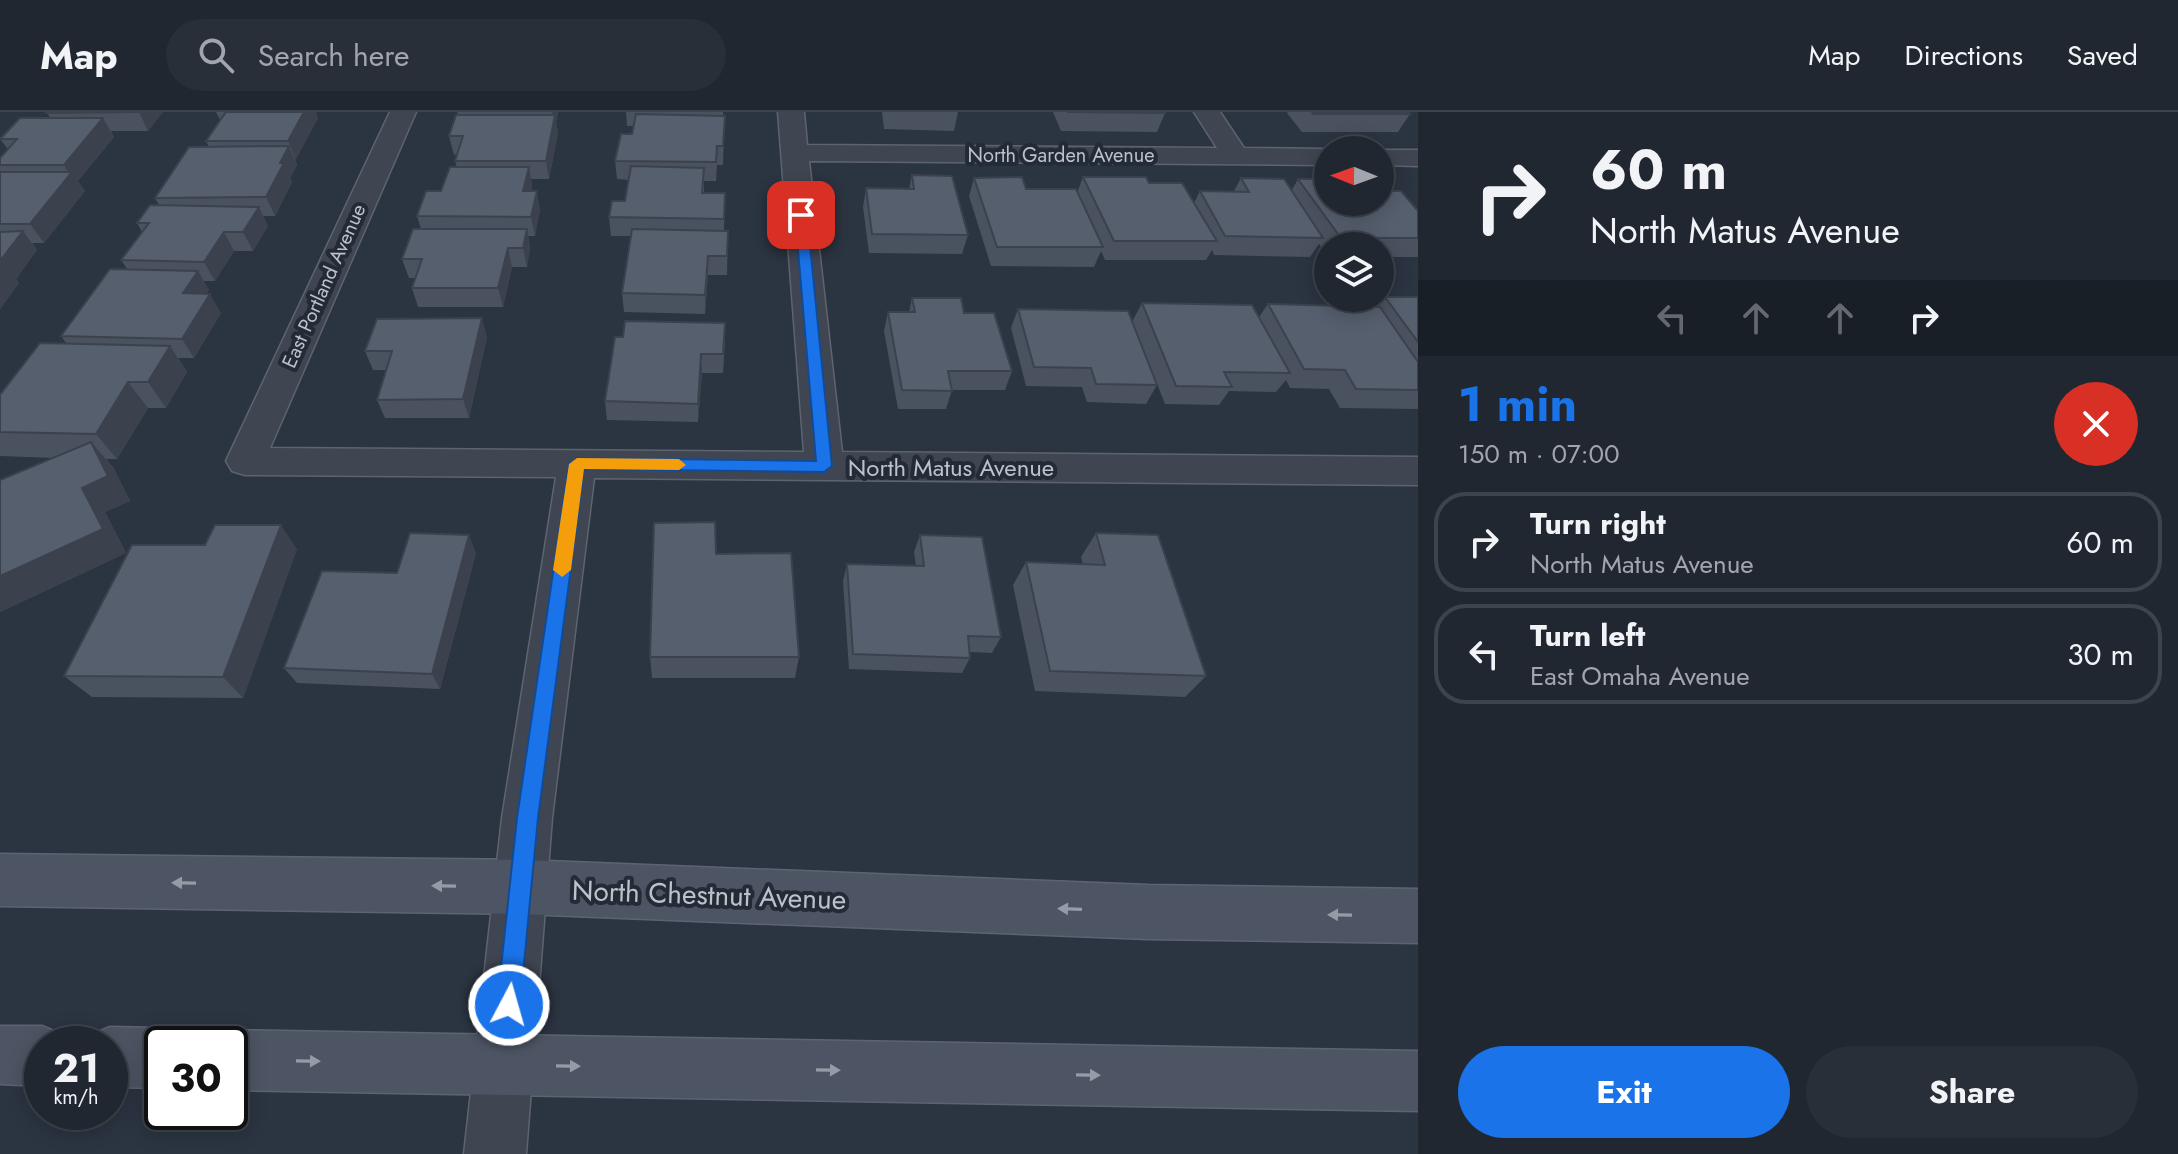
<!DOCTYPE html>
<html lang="en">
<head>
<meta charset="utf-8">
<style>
  :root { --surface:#202731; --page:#282f39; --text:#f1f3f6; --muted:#a2a5ab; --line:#3d444d; --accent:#1a73e8 }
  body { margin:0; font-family:Jost,sans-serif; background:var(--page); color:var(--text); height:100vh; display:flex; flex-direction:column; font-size:30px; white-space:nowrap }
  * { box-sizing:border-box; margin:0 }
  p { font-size:26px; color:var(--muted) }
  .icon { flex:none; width:44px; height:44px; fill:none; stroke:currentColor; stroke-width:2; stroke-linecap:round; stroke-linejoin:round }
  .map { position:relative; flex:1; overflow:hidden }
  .side { display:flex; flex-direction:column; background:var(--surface); width:760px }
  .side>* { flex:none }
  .guide { background:#202731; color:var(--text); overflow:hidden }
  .needle { width:52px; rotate:271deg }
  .controls { position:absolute; left:1314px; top:24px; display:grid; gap:16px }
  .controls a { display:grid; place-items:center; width:80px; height:80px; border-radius:50%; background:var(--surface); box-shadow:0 4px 20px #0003,0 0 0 2px var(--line); font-size:40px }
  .speed { position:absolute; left:24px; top:914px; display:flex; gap:16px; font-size:40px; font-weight:700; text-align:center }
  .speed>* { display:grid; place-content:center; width:104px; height:104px; border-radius:50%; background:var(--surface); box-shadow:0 4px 20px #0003,0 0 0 2px var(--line); line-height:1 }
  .speed small { font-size:20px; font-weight:400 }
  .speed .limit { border:4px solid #111; border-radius:12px; background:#fff; color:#111 }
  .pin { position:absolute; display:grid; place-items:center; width:68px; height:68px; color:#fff; margin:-34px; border-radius:16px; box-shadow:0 4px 12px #0006 }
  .me { position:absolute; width:88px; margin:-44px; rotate:6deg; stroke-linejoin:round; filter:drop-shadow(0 0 6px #0008) }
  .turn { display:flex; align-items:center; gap:28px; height:168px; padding:0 40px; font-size:36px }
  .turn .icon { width:104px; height:104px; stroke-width:2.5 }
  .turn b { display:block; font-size:56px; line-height:68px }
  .lanes { display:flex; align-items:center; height:76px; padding:0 40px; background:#0003; justify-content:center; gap:40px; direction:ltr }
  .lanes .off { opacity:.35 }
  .round { display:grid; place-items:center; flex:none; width:84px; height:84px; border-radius:42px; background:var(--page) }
  .head { display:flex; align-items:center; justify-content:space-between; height:136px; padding:0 40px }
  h1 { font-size:48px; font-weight:700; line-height:60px; color:var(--accent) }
  .button { display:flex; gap:16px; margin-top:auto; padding:16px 40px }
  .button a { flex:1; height:92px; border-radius:48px; background:var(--accent); color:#fff; font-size:32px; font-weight:700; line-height:92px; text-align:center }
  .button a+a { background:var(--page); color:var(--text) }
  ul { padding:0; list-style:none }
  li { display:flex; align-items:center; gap:24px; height:100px; margin:0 16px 12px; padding:0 24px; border:4px solid var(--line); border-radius:32px }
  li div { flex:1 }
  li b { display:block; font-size:30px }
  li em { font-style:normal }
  header { display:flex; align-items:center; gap:48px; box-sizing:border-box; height:112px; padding:0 40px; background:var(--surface); border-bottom:2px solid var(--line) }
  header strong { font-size:38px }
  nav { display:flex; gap:44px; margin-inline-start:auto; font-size:28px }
  .search { width:560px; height:72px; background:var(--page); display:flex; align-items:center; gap:20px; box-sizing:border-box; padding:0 28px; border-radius:44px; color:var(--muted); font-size:30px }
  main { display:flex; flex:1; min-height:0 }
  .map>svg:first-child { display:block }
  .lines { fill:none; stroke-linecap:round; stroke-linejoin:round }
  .street-casing { stroke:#5d646f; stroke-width:3 }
  .secondary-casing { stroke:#5d646f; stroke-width:3 }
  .street { fill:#3f4651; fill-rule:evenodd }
  .secondary { fill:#4d5564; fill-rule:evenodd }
  .wall { fill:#4a525f }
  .shaded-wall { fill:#3c424d }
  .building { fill:#565f6e; stroke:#3c424d; stroke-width:2 }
  .oneway { fill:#959ba7 }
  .route { fill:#1a73e8; stroke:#114b97; stroke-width:2 }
  .slow { fill:#f59e0b }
  .labels { text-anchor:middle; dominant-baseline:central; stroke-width:8; stroke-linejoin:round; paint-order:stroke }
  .far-street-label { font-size:20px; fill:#bcc1cb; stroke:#232b37 }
  .street-label { font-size:24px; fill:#bcc1cb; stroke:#232b37 }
  .near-street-label { font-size:28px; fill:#bcc1cb; stroke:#232b37 }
</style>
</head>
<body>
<header>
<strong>Map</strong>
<div class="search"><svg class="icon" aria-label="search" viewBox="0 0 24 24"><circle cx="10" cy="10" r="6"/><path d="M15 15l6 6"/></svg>Search here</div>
<nav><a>Map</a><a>Directions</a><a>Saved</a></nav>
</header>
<main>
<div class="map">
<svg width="1418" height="1042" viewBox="0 0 1418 1042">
  <rect width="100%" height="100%" fill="#2b3441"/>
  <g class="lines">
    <defs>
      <path id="street" d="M390,0H416L270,336L804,340L778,0H804L807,33L1217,36L1194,0H1220L1244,36L1328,37L1333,38H1328V53L809,49L842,340L1418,345V373L594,366L552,706L526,1042H464L502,706L556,365L245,363L232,359L226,349Z
        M1375,38H1418V54L1380,53V38Z"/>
      <path id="secondary" d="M0,742L522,748L1148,773L1418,777V831L1148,827L522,802L0,794Z
        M0,914H42L63,923L67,932H42V974L0,972Z
        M110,915L162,916L183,925L186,932H162V976L110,975V932H86L89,924Z
        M230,918L1418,939V999L230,978V932H207L209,927Z"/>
    </defs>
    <!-- street casing -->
    <use href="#street" class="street-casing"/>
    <!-- secondary casing -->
    <use href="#secondary" class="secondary-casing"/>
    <!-- street -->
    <use href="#street" class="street"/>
    <!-- secondary -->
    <use href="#secondary" class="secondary"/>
  </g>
  <!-- wall -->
  <path class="wall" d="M47,0H163L148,19H111L114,25L78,69L85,79L44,131H32L37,138L16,167L19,171L0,197V46L8,37L0,27L50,6Z
    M216,0H316L318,6L295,48L297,53L290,66L292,70L275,104H263L268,114L253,139H234L215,169H203L209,178L206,182L221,201L194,246H178L187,260L166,296H148L117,347H106L113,355L130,389L105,400L126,441L0,500V368L54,346L0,344V283L66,231L61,224L128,158L121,148L142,120L137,111L159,93L155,86L209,35L206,29L220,8Z
    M457,0H558L556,10L558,21L549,67H531L532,74L531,79L540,98L535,124H528L530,136L527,155H512L503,195H418L412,176L415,166H409L402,147L421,117L417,104L441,79L457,55L455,49L457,42L454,43L449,24L458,3Z
    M626,0H723L724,22L723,53H717L716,69H704V81H725L724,119H728L727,163H708L705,202L624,200L622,181L631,124H611L609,105L625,89L629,68L617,67L615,49L632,22L634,14H627Z
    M882,0H958L954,19L884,17Z
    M1053,0H1165V1L1157,20L1061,19Z
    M1288,0H1408L1410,2L1398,20H1302L1287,1Z
    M912,63L968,123L962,142L869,141L863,95L866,76L909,77Z
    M1083,65L1149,71L1194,91L1200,79H1234L1241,66L1292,78L1298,67L1328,90L1418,99V145H1380V134H1328V144L1319,132L1310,145L1214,143L1212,138L1206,148H1105L1101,139L1094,155L991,154L969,84L974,66L1026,77L1077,81Z
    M1385,185H1418V297L1340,296L1329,277L1290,276L1286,268L1276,280L1229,279L1219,293L1165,292L1135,216L1157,273L1146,292L1087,290L1082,275L1026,274L1011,216L1018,197L1132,210L1142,191L1259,205L1268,192L1377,195Z
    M912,186L964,201L1012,259L1005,278H952L946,297H898L884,219L888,200H909Z
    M487,225L469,306H385L377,288L386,258H373L365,239Z
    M725,230L723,261H702L698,310L607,308L605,289Z
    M1096,421L1206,564L1185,585L1035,579L1013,473L1026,450L1083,452L1081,445Z
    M920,423L1001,525L992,541L970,540V546L962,561L849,557L843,469L847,452L916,454L914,440Z
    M297,437L243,586L92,585L64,564Z
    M476,441L440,577L297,571L284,556L397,461Z
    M716,442L799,545L795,566H652L650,545Z"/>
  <!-- shaded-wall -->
  <path class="shaded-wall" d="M139,0H163L148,19Z
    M304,0H316L318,6L296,48L288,29Z
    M552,0H558L556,10L558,21L549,67L546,49L554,10Z
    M103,6L114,25L78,69L85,79L44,131L30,112L70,63L64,53Z
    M289,34L297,53L290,66L292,70L275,104L266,85L280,51Z
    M529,55L532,74L526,98L523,79Z
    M537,79L540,98L535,124L531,105Z
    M259,95L268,114L253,139L243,120Z
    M527,117L530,136L527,155L523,136Z
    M23,119L37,138L16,167L19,171L0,197V149Z
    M224,120L234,139L215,169L204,150Z
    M508,136L512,155L503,195L498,176Z
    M708,144V163L705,202V183Z
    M198,159L209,178L195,200L183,181Z
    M210,182L221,201L194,246L182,227Z
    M482,206L487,225L469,306L463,287Z
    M170,234L187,260L166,296L148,270Z
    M701,242L702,261L698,310V292Z
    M128,270L148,296L117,347L96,322Z
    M91,330L113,355L130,389L105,400L126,441L0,500V464L82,376Z
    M281,413L297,437L243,586L223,565Z
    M469,423L476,441L440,577L432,562Z"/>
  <!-- building -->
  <path class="building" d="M47,0H139L46,1Z
    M226,0H304L288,29H206Z
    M1067,0H1165V1Z
    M1312,0H1408L1410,2H1313Z
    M636,2L725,4L723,34H717L716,50L615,49L621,22H632Z
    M456,3H555L546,49H455L463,24H449Z
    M20,6H103L64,53H0V46L17,27H0Z
    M289,34L280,51H284L266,85L155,86L189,35Z
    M631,54L704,56L702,81H725L724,107L609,105L612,89H625Z
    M450,55H529L523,79H537L531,105L417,104L426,79H441Z
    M0,60H72L30,112H0Z
    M912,63L952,64L968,123L872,122L866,76L914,77Z
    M1022,65L1026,77H1076L1103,135H997L974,66Z
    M1083,65H1146L1149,71H1182L1217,129H1114Z
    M1241,66L1284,67L1323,126L1225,124L1200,79L1249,80Z
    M1298,67H1328V90H1380V79H1401L1418,99V126H1341Z
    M150,93L259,95L243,120H224L204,150L121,148L149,111H137Z
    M413,117H527L523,136H508L498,176H412L422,147H402Z
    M632,117L728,119L727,144H708L705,183L622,181Z
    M23,119L0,149V120Z
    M110,157L198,159L183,181L210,182L182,227L61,224Z
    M1385,185H1418V230Z
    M912,186H961L964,201H994L1012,259H948L952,279L902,278L888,200H915Z
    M1142,191L1252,193L1290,261L1224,260L1232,275L1176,274Z
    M1268,192L1380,195L1418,250V278L1356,277L1345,258L1304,257Z
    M1018,197L1128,199L1157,273L1096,272L1091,256L1034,255Z
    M482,206L463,287L377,288L392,239H365L377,207Z
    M625,209L725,211L723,242H701L698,292L605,289L615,225H623Z
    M40,231L170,234L148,270H128L96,322L0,320V283Z
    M91,330L108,364L82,376L103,417L0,464V368Z
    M715,410L716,442L791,441L799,545H650L654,411Z
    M215,413H281L223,565L64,564L132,433H205Z
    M410,421L469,423L432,562L284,556L322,459L397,461Z
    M1096,421L1158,423L1206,564L1050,559L1026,450L1105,453Z
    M920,423L982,425L1001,525L968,524L970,546L853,542L847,452L924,454Z"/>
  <!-- one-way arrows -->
  <defs><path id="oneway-solid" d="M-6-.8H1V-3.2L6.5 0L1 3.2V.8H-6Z" transform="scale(2)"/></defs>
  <g class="oneway">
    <use href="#oneway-solid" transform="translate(184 771) rotate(-179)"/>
    <use href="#oneway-solid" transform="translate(444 774) rotate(-179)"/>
    <use href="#oneway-solid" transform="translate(1070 797) rotate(-178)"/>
    <use href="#oneway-solid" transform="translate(1340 803) rotate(-179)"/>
    <use href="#oneway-solid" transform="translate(308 949) rotate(1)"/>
    <use href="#oneway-solid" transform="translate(568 954) rotate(1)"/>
    <use href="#oneway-solid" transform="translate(828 958) rotate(1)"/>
    <use href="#oneway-solid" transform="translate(1088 963) rotate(1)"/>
  </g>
  <!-- route -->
  <path class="route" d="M801,100L807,103L832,354L824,360L584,357L538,706L520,893L517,902L509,905L500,902L497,893L517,706L569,352L577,346L816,349L795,103Z"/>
  <!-- slow -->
  <path class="slow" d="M577,346L679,347L686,353L679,358L584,357L571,458L562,465L553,458L569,352Z"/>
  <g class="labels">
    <!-- far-street labels -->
    <g class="far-street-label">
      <text x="1061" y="43">North Garden Avenue</text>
      <text transform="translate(324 174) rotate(-66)">East Portland Avenue</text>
    </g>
    <!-- street labels -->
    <g class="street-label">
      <text x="951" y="355">North Matus Avenue</text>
    </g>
    <!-- near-street labels -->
    <g class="near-street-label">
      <text transform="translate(709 783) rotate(2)">North Chestnut Avenue</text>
    </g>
  </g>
</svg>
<div class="controls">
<a><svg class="needle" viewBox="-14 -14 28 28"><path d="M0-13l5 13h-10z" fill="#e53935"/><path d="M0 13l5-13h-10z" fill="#a2a5ab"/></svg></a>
<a><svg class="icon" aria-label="layers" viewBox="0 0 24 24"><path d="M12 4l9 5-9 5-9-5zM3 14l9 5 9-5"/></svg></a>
</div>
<div class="speed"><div>21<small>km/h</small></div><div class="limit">30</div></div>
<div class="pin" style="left:801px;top:103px;background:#d93025"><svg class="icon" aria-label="arrive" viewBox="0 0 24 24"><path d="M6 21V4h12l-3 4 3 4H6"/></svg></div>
<svg class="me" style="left:509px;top:893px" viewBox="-20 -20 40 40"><circle r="17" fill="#1a73e8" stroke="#fff" stroke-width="3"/><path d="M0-11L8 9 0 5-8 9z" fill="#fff"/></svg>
</div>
<section class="side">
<div class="guide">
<div class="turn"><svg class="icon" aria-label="right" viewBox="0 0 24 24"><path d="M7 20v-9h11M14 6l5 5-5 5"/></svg><div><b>60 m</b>North Matus Avenue</div></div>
<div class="lanes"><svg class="icon off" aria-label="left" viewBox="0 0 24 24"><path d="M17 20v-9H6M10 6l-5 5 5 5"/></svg><svg class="icon off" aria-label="ahead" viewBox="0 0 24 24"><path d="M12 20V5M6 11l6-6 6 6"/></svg><svg class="icon off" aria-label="ahead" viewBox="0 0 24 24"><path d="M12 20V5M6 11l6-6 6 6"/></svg><svg class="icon" aria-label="right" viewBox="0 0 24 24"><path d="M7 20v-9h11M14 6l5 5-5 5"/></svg></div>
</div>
<div class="head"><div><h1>1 min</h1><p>150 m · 07:00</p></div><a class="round" style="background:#d93025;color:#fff"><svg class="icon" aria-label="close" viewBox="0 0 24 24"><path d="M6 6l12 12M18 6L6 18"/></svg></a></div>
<ul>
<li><svg class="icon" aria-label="right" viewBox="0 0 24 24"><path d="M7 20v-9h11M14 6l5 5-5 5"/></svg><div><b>Turn right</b><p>North Matus Avenue</p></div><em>60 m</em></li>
<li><svg class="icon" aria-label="left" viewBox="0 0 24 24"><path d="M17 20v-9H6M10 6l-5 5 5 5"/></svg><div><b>Turn left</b><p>East Omaha Avenue</p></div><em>30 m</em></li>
</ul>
<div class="button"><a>Exit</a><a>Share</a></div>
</section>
</main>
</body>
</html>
